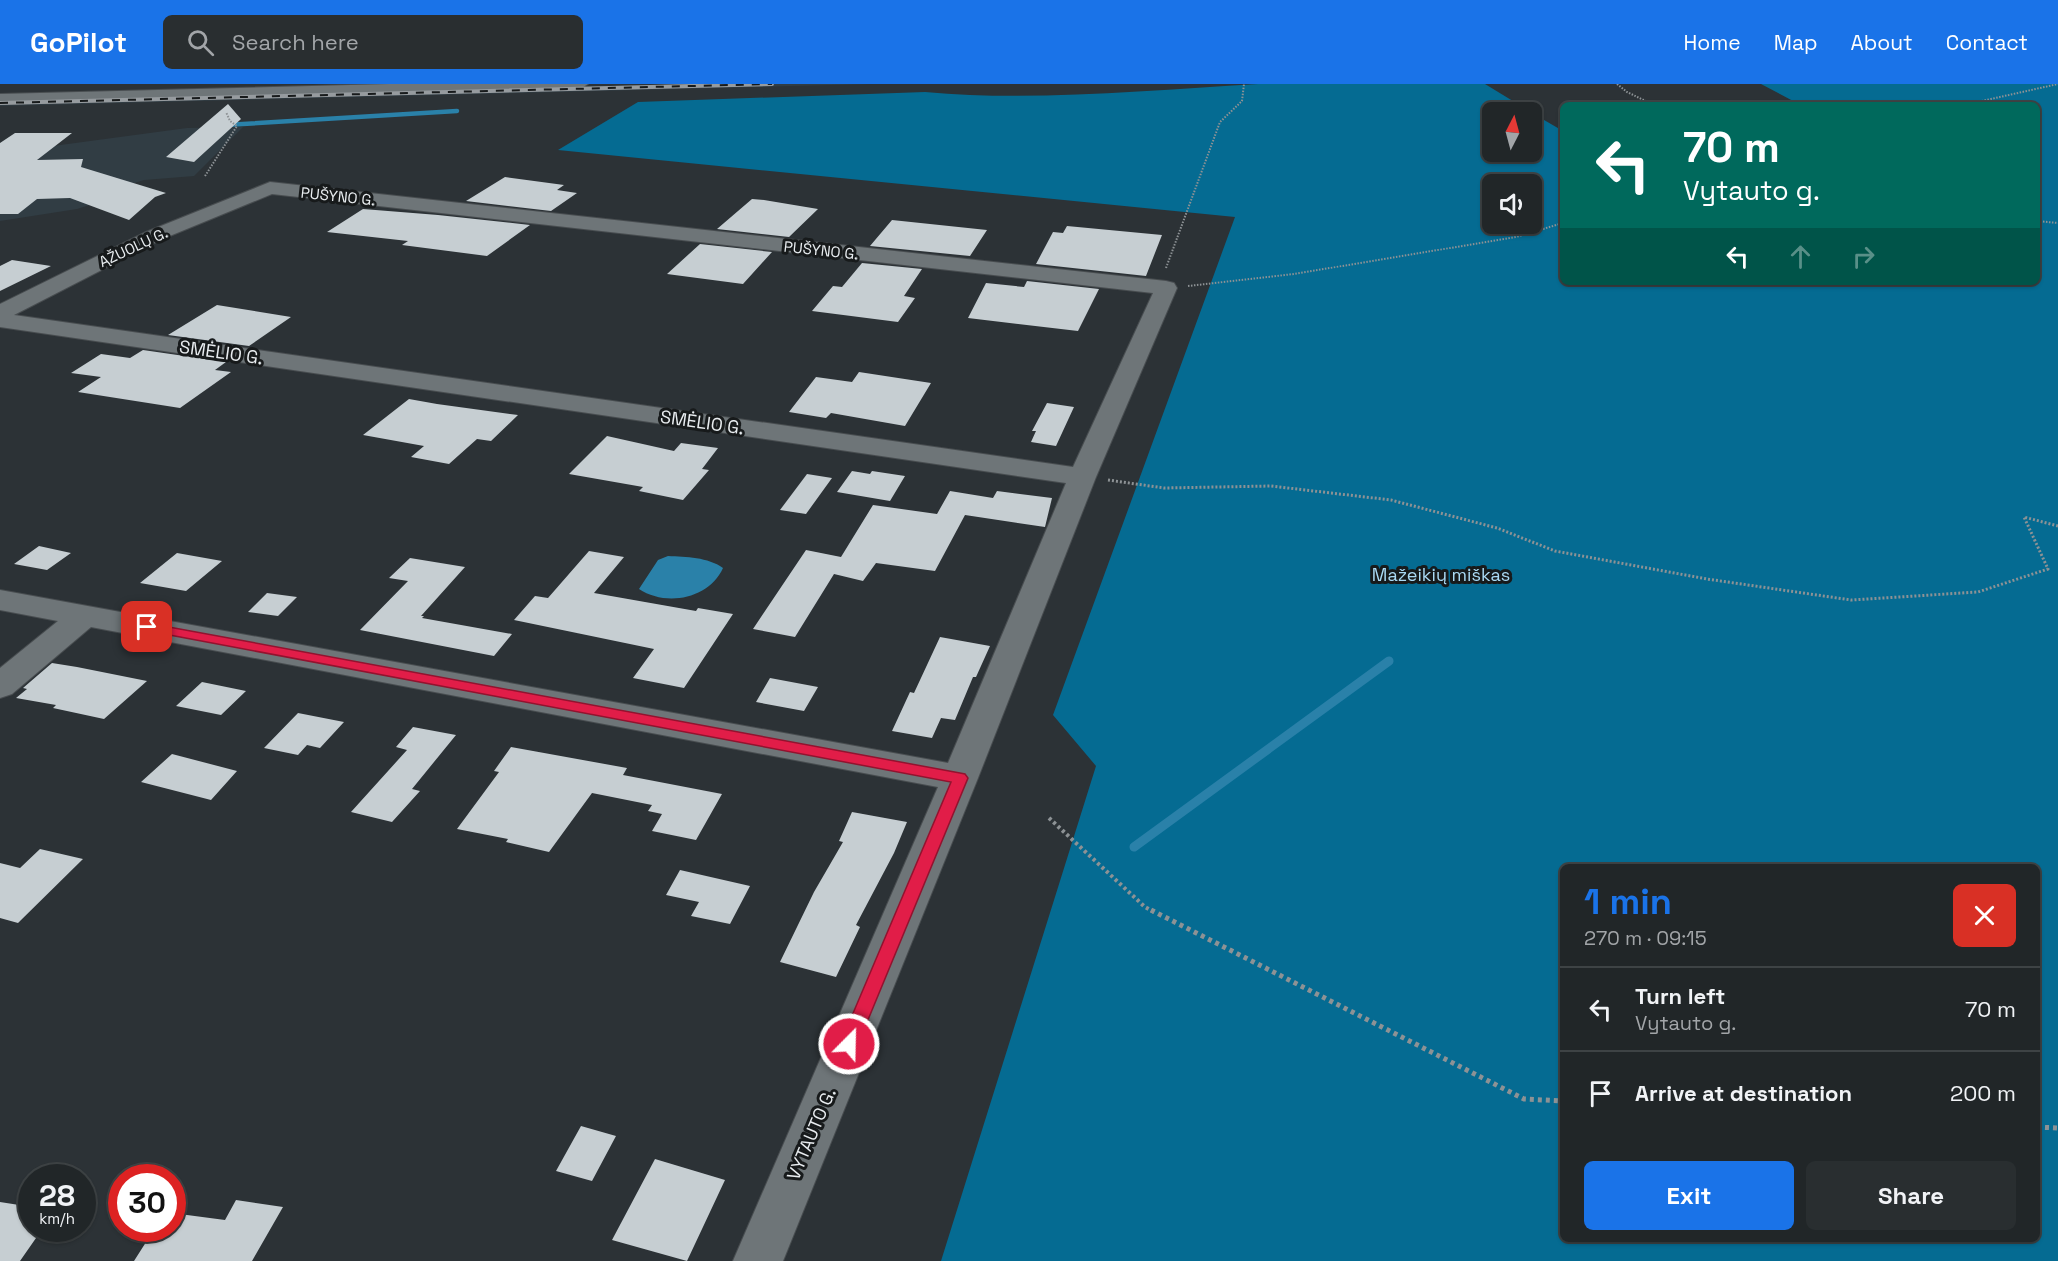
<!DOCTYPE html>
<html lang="en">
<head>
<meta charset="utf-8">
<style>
  :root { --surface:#212628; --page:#292e30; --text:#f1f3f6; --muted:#a2a5a8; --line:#3e4345; --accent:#1a73e8 }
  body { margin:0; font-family:"Space Grotesk",sans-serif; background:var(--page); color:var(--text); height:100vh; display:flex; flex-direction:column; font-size:22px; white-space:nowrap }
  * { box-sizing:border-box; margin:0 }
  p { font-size:20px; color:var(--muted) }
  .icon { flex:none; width:33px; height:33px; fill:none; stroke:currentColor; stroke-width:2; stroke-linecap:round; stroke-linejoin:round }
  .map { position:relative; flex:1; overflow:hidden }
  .drawer { position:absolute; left:1560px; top:780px; width:480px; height:378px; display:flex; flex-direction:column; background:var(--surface); border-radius:9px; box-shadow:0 2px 4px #0004,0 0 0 2px var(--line) }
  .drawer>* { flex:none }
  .guide { position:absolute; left:1560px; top:18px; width:480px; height:183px; border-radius:9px; box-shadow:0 2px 4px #0004,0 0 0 2px var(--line); background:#00695c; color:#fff; overflow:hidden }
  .needle { width:39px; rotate:6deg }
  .buttons { position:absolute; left:1482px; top:18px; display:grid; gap:12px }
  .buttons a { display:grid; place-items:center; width:60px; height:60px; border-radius:9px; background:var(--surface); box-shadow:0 2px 4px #0004,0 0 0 2px var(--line); font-size:30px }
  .speed { position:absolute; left:18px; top:1080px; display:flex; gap:12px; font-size:30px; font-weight:700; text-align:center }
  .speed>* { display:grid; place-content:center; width:78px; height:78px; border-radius:50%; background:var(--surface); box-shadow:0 2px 4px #0004,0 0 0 2px var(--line); line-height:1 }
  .speed small { font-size:15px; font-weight:400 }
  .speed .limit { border:9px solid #d22; background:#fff; color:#111 }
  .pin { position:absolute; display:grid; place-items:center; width:51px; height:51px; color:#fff; margin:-26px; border-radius:12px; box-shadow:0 3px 9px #0006 }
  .me { position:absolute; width:66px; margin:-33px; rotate:23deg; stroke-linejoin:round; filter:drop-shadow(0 0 4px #0008) }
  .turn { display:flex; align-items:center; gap:21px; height:126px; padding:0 24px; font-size:27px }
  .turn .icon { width:78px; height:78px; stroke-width:2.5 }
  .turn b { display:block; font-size:42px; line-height:51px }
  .lanes { display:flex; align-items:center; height:57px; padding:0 24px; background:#0003; justify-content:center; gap:30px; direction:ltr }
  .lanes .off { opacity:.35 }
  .round { display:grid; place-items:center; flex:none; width:63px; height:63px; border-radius:9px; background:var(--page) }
  .headline { display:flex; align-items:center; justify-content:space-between; height:102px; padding:0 24px }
  h1 { font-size:36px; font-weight:700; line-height:45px; color:var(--accent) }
  .action { display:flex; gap:12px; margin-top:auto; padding:12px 24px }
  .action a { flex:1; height:69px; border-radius:9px; background:var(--accent); color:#fff; font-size:24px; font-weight:700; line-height:69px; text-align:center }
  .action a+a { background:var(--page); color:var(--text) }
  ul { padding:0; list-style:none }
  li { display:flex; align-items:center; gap:18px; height:84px; padding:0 24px; border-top:2px solid var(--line) }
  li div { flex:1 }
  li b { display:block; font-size:22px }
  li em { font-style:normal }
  header { display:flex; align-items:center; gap:36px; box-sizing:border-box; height:84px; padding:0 30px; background:var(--accent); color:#fff }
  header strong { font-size:28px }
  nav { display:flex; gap:33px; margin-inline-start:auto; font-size:21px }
  .search { width:420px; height:54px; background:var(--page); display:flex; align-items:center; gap:15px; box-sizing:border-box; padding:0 21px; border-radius:9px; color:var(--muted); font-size:22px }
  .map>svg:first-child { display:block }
  .built { fill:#313d44 }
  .forest { fill:#056b92; fill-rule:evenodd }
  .water { fill:#2a81a9 }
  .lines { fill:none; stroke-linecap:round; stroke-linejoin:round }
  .stream-far1 { stroke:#2a81a9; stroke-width:4.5 }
  .stream { stroke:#2a81a9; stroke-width:9 }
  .building { fill:#c6ced2 }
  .minor-casing { stroke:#484d50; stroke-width:2 }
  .path-far3 { stroke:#8d9295; stroke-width:2; stroke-dasharray:1.5 1.5; stroke-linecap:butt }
  .path-far2 { stroke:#8d9295; stroke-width:3; stroke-dasharray:2 2; stroke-linecap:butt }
  .path-far1 { stroke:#8d9295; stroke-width:4; stroke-dasharray:3 3; stroke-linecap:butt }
  .path { stroke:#8d9295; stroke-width:5; stroke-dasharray:4 4; stroke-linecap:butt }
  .minor { fill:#6e7578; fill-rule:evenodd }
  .rail-casing { stroke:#969b9f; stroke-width:4 }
  .rail { stroke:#171a1b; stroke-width:2; stroke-dasharray:8; stroke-linecap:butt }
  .route { fill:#e11d48; stroke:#92132f; stroke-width:1.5 }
  .labels { text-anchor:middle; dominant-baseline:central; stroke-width:6; stroke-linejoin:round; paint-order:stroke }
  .far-street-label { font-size:15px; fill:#e9edf0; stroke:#171a1b }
  .street-label { font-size:18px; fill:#e9edf0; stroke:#171a1b }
  .park-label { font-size:18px; fill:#aadaf5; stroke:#171a1b }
</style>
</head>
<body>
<header>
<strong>GoPilot</strong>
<div class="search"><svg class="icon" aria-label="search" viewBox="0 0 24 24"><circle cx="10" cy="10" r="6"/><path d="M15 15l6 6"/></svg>Search here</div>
<nav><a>Home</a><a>Map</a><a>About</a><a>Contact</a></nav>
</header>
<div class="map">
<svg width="2058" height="1177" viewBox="0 0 2058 1177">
  <rect width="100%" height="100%" fill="#2c3236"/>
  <!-- built -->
  <path class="built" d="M696,0H872L0,22V17Z
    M243,43L194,92L144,96L128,101L105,116L77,125L0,137V66L53,62L187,44Z"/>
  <!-- forest -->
  <path class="forest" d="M1258,0H1485L1531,28H1492V68H1532V29L1563,47V198H2037V21H1775L1795,18L1761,0H2058V1177H941L1096,682L1053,631L1235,133L558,66L638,18L925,8C1032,18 1150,6 1258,0ZM1492,100H1532V140H1492ZM1563,783H2037V1155H1563Z"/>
  <!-- water -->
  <path class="water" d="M668,472C686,473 708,473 723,484C709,515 666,523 639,505L658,476Z"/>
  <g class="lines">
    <!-- stream-far1 -->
    <path class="stream-far1" d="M225,41L457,27"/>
    <!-- stream -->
    <path class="stream" d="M1134,763L1389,577"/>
  </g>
  <!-- building -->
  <path class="building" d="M228,20L241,35L194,78L166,73Z
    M15,49H72L37,76L83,75L81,83L166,109L155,113L129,136L70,114L37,115L18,130H0V59Z
    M505,93L564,101L557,106L577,109L551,127L466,117Z
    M752,115L764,116L818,125L789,153L717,145Z
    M363,125L438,131L530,141L487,172L402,161L408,157L327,148Z
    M892,136L987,146L970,172L870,162Z
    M1067,142L1162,151L1146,192L1036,180L1053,148L1063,149Z
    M700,160L772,168L743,200L667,190Z
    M12,176L51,182L0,207V182Z
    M862,179L922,185L904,212L915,214L898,238L812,227L833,202L842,203Z
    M1027,197L1099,205L1078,247L968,234L986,199L1024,203Z
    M217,221L291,233L249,262L168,251Z
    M143,266L226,278L215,286L231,288L180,324L78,308L101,293L71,289L101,270L130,274Z
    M859,288L931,299L905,342L831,329L826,334L789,328L816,293L852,298Z
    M409,315L437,320L518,331L491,357L477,355L449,380L411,373L424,362L363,351Z
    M1047,319L1074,323L1056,362L1031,358L1036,347H1032Z
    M607,352L674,367L681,359L718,364L702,385L709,386L683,416L639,407L643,403L569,390Z
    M852,387L870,390L872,387L905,392L890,417L837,408Z
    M807,390L832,394L806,430L780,426Z
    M950,407L993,414L997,407L1052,414L1045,443L965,431L935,487L876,479L863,497L834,490L795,553L753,545L806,466L841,473L873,421L937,430Z
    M39,462L71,469L47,486L14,480Z
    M589,467L624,473L594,509L696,527L698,524L733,530L684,604L633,594L654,565L514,536L535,512L548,514Z
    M177,469L222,477L186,507L140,499Z
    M410,474L465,483L421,532H424L422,534L512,550L494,572L360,546L408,497L389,494Z
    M267,509L297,513L278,532L248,528Z
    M940,553L990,562L976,593H973L955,636L941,634L932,654L892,647L910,608L914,609Z
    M52,579L77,583L147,597L104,635L53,624L56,621L16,614L27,605L23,604Z
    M770,594L818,603L804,627L756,618Z
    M202,598L246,607L221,631L176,622Z
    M298,629L344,638L320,664L307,661L298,671L264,664Z
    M413,643L456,651L412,705L420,707L392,738L351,728L407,666L396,663Z
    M511,663L627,684L623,691L722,710L696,756L652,747L662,730L648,727L652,721L592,709L549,768L506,758L508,755L457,745L499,688L494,687Z
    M172,670L237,687L211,716L141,698Z
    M852,728L907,738L894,769L856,841L860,843L836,893L780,878L814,808L843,758L839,757Z
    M40,765L83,775L18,839L0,834V779L20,784Z
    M680,786L750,802L730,840L691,832L699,818L666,811Z
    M581,1042L616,1052L592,1097L556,1087Z
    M655,1075L725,1096L687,1177L612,1156Z
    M236,1116L283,1123L252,1177H134L155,1144H172V1129L225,1136Z
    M0,1118L32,1123V1144H43L20,1177H0Z"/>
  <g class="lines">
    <defs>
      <path id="minor" d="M389,0H588L580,5L0,20V10Z
        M270,98L1166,197L1174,199L1177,204L1096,393L978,694L783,1177H733L938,703L91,543L12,610L0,614V584L58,537L0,526V506L948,679L1066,399L0,243V220L146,148ZM272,110L1153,209L1073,383L14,231L160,156Z"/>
    </defs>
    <!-- minor casing -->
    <use href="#minor" class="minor-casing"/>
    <!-- path-far3 -->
    <path class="path-far3" d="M1617,0L1627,8L1654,21
      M1964,21L2058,0
      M205,92L237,42L230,37L226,28
      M2037,137L2058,139
      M1166,184L1220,38L1242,17L1244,0
      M1188,202L1294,190L1516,153L1563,139"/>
    <!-- path-far2 -->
    <path class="path-far2" d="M1108,396L1164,404L1271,402L1391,416L1497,444L1555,467L1707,495L1851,516L1978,508L2048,485L2024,433L2058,442"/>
    <!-- path-far1 -->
    <path class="path-far1" d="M1049,734L1145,823L1154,828"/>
    <!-- path -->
    <path class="path" d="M1151,826L1524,1015L1563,1017
      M2037,1043L2058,1044"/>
    <!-- minor -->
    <use href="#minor" class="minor"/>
    <defs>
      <path id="rail" d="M0,19L772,0"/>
    </defs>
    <!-- rail casing -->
    <use href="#rail" class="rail-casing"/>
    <!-- rail -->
    <use href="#rail" class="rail"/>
  </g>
  <!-- route -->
  <path class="route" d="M147,539L960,689L965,690L968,694L858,960L855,966L849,969L842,966L840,960L951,698L143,546L141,543L143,540Z"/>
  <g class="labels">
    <!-- far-street labels -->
    <g class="far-street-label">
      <text transform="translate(338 112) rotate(6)">PUŠYNO G.</text>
      <text transform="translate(133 163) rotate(-25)">ĄŽUOLŲ G.</text>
      <text transform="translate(821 166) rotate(6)">PUŠYNO G.</text>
    </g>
    <!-- street labels -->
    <g class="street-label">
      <text transform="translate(221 268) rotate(8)">SMĖLIO G.</text>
      <text transform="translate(702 338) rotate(8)">SMĖLIO G.</text>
      <text transform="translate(811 1050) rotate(-67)">VYTAUTO G.</text>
    </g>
    <!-- park labels -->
    <g class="park-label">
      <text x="1441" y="490">Mažeikių miškas</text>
    </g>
  </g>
</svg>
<div class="buttons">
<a><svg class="needle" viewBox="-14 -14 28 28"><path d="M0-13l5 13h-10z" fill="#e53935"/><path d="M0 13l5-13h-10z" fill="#a2a5a8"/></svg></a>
<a><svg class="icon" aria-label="sound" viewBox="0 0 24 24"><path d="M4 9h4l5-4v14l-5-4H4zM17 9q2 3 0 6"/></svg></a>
</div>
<div class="speed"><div>28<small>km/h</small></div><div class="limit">30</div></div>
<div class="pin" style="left:147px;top:543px;background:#d93025"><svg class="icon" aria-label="arrive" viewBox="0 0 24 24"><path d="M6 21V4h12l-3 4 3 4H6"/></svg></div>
<svg class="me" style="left:849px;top:960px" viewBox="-20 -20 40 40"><circle r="17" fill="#e11d48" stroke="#fff" stroke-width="3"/><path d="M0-11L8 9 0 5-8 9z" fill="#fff"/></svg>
<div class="guide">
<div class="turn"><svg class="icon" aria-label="left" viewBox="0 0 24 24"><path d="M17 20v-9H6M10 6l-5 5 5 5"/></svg><div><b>70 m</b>Vytauto g.</div></div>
<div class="lanes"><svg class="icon" aria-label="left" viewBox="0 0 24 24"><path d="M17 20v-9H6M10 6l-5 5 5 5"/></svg><svg class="icon off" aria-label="ahead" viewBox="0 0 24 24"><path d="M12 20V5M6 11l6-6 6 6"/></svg><svg class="icon off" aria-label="right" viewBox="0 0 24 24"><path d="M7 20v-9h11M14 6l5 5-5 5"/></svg></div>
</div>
<section class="drawer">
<div class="headline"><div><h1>1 min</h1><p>270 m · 09:15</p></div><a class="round" style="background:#d93025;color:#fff"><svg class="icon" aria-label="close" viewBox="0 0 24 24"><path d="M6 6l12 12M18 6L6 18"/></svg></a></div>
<ul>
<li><svg class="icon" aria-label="left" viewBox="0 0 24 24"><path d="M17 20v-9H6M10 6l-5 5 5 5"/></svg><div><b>Turn left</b><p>Vytauto g.</p></div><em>70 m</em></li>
<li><svg class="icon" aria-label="arrive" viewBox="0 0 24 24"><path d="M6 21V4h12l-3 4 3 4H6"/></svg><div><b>Arrive at destination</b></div><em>200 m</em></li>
</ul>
<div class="action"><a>Exit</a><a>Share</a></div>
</section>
</div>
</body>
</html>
